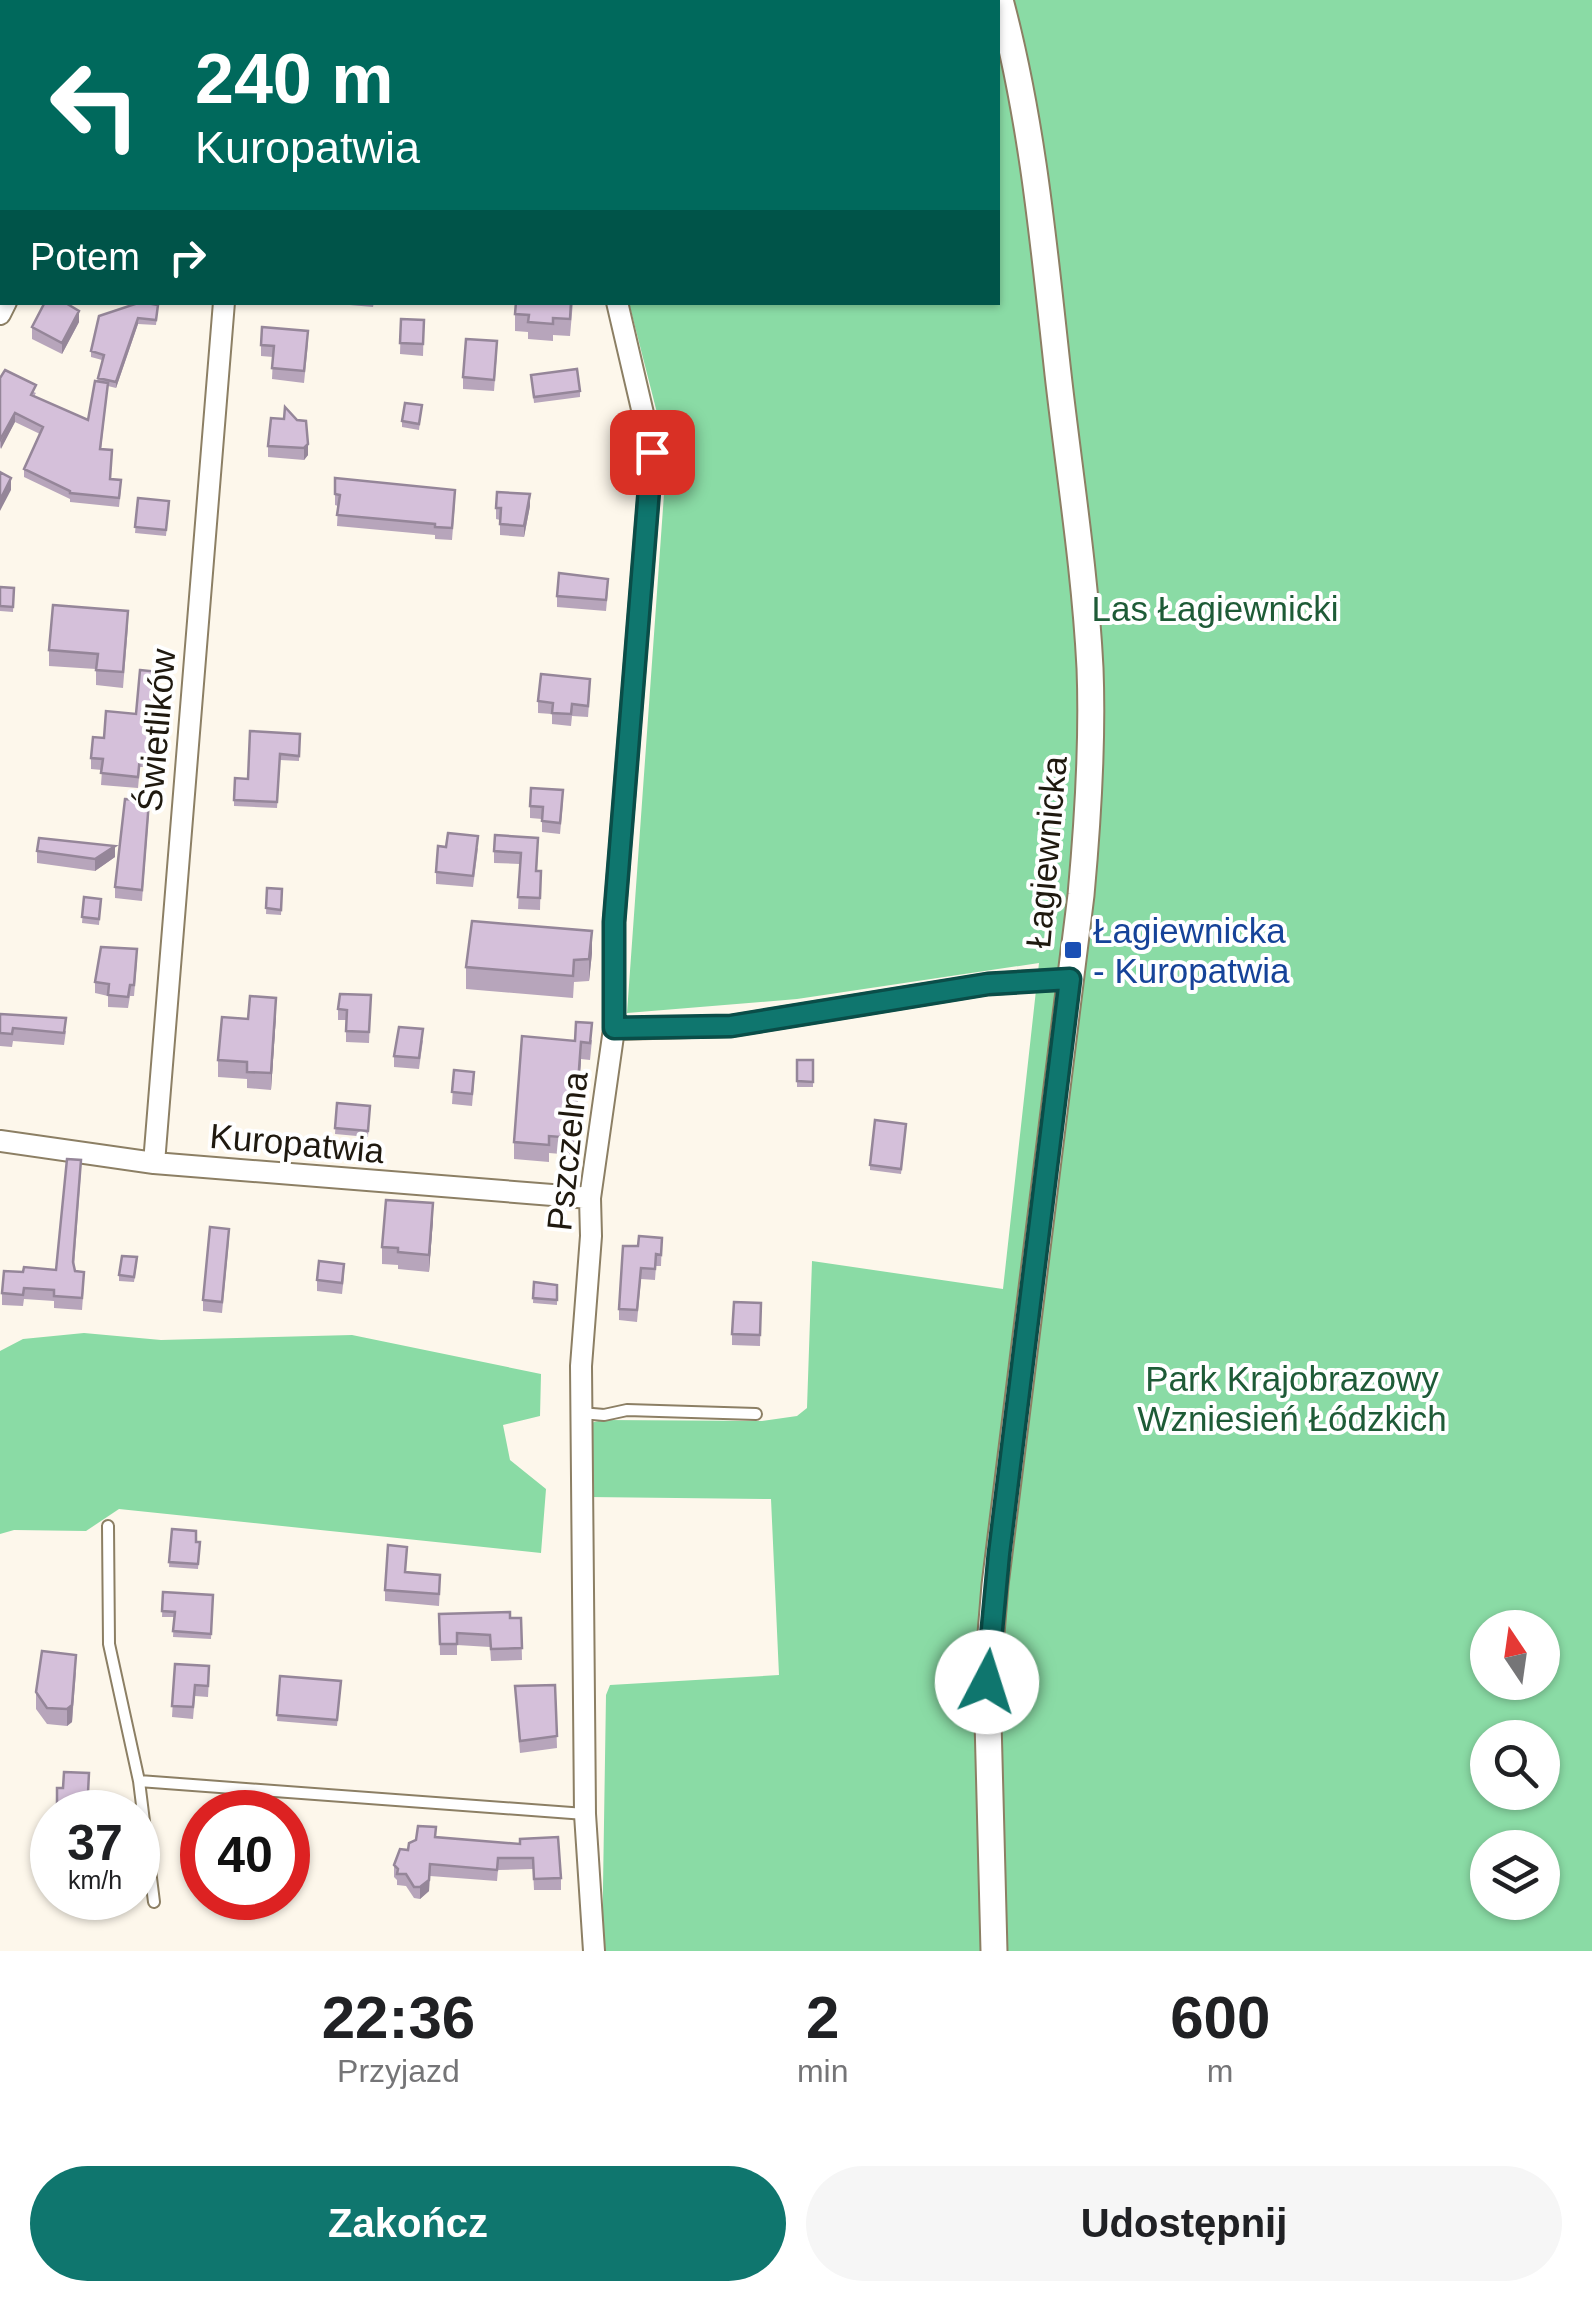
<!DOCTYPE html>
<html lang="pl">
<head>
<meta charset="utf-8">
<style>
  :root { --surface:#fff; --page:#f6f6f6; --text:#202124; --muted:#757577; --accent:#0f766e }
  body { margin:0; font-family:Helvetica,sans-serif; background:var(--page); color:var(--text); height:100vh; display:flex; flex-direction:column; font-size:38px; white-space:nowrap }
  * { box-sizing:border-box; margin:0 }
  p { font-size:32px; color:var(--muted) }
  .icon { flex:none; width:55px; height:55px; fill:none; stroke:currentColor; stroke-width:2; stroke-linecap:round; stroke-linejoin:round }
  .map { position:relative; height:1951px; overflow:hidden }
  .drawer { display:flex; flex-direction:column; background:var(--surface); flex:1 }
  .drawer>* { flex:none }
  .hud { position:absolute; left:0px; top:0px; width:1000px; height:305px; box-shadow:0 2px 8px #0004; background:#00695c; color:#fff; overflow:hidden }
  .needle { width:65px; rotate:347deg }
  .fabs { position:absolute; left:1470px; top:1610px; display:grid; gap:20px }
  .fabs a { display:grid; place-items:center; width:90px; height:90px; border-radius:50%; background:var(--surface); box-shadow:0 2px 8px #0004; font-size:50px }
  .speed { position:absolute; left:30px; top:1790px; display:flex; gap:20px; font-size:50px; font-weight:700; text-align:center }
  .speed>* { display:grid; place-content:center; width:130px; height:130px; border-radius:50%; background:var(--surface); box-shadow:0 2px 8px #0004; line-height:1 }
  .speed small { font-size:25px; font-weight:400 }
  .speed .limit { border:15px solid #d22; background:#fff; color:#111 }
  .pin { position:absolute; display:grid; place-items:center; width:85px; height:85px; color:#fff; margin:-42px; border-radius:20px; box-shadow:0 5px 15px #0006 }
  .me { position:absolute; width:110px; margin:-55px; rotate:5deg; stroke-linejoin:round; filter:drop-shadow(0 0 8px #0008) }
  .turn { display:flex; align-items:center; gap:35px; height:210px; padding:0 30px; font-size:45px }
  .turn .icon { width:130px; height:130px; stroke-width:2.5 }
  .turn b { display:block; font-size:70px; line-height:85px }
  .then { display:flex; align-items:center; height:95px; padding:0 30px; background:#0003; gap:20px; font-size:38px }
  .eta { display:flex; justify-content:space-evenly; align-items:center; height:170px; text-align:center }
  .eta b { font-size:60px; font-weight:700; line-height:70px }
  .button { display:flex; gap:20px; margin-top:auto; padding:20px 30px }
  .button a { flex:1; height:115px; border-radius:60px; background:var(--accent); color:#fff; font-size:40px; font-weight:700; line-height:115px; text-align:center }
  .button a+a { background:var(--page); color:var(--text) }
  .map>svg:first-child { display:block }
  .green { fill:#8adba5; fill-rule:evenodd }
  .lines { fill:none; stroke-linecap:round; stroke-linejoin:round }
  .service-casing { stroke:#8c7f64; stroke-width:14 }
  .minor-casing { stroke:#8c7f64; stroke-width:24 }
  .tertiary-casing { stroke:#8c7f64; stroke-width:29 }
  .service { stroke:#fff; stroke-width:10 }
  .minor { stroke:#fff; stroke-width:20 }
  .tertiary { stroke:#fff; stroke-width:25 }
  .wall { fill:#b7a5bb }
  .shaded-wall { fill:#958699 }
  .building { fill:#d5c0da; stroke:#958699; stroke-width:2.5 }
  .route-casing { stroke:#0a4d48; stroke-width:25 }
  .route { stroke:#0f766e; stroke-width:18 }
  .transit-dot { fill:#1a4fb4; stroke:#fff; stroke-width:4 }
  .labels { text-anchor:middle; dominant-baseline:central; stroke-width:8; stroke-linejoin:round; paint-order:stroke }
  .park-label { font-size:35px; fill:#1e5b37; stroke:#fff }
  .street-label { font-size:35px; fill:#1f190f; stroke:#fff }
  .transit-label { font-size:35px; fill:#164399; stroke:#fff; text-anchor:start }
</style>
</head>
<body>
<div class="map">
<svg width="1592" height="1951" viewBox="0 0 1592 1951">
  <rect width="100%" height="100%" fill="#fdf7eb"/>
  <!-- green -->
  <path class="green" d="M552,0H1592V1951H602L606,1695L610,1685L779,1675L771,1499L589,1497L590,1423L603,1420L762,1421L797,1416L807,1408L812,1261L1003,1289L1039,963L797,999L627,1013L667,452L629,303L998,302V2ZM1488,1628H1542V1682H1488ZM1488,1738H1542V1792H1488ZM1488,1848H1542V1902H1488Z
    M84,1333L161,1340L352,1335L541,1374L540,1416L503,1425L510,1460L546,1489L541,1553L119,1509L86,1531L14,1530L0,1534V1351L23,1339Z"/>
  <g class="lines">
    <defs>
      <path id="service" d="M581,1413L604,1415L627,1410L756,1414
        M108,1526L109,1644L139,1781
        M154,1902L139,1781L585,1814"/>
      <path id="minor" d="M538,0V2
        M155,2L156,0
        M0,211L2,210
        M0,314L6,302
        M614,1029L731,1026L988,984L1071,979
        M0,1141L154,1163L590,1198
        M154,1163L224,302
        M594,1951L585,1814L581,1366L591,1236L590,1198L614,1029V922L652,452L617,302"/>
      <path id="tertiary" d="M994,1951L987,1682L995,1585L1081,895C1088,819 1093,744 1090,668C1085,570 1069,471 1058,374C1044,248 1033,123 1000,0"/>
    </defs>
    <!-- service casing -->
    <use href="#service" class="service-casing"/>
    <!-- minor casing -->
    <use href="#minor" class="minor-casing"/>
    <!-- tertiary casing -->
    <use href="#tertiary" class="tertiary-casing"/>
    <!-- service -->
    <use href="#service" class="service"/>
    <!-- minor -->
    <use href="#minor" class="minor"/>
    <!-- tertiary -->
    <use href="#tertiary" class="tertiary"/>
  </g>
  <!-- wall -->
  <path class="wall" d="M315,302H374L373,307Z
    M573,302L570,336L553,335V341L528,339V332L515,331V314Z
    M158,305L156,325L138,324L116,388L108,386L101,449L110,479L121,488L119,507L70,502V499L24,477V469L40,434L15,422L0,449V378L36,393L34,396L88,420L102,360L91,357V351Z
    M401,319L424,320L423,356L400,354Z
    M79,322L62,354L32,339V327Z
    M308,343L304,383L272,379L273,357L261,356V345Z
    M497,353L494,391L463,389V377Z
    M531,375L580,391V397L534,403Z
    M422,405L419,430L402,427V421Z
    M284,419L308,455L304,460L268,457V446Z
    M335,478L455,502L452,540L435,539V535L337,526L338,506L335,505Z
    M138,498L169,501L166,536L135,533Z
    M530,506L524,537L500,535V520L496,519V508Z
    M0,587L14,588L13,612L0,611Z
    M608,590L606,611L557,607V596Z
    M128,626L123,688L96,685V669L49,666V650Z
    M160,683L151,767H140L138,788L101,785L102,770L91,769V758L104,738L136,714Z
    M590,690L588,717L572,716L571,726L552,724V714L538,713V701Z
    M300,734L299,761L280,760L277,808L234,806V800L248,779Z
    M563,802L560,834L542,832V819L530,818V806Z
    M149,812L142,901L115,898V887Z
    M478,848L473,887L436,884V872Z
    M538,850L537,871H541L540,910L518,909L520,864L494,863V851Z
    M37,851L115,857L95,871L37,863Z
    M267,888L282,889L281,915L266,914Z
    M84,897L101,899L99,925L82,923Z
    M592,953L589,981L574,982L573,998L466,989V967Z
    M137,961L134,996H130L128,1008L108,1007V996L95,993V982Z
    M371,995L369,1043L346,1042V1020H338V1009Z
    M0,1014L66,1031L64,1045L13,1041L12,1047L0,1046Z
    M276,1015L271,1090L247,1088V1079L218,1077V1060L248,1019Z
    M423,1040L419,1069L394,1067V1056Z
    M592,1040L590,1060L581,1059L574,1155L549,1153V1162L514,1159V1142L575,1041Z
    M797,1060H813V1087H797Z
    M454,1070L474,1083L472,1106L452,1104Z
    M337,1103L370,1106L368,1137L335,1134Z
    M906,1130L901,1174L870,1170V1165Z
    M81,1171L74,1266L75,1271L84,1283L82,1310L54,1308V1301L24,1299L23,1306L2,1305V1293L23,1272L56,1270Z
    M433,1220L429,1272L398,1269V1265L382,1264V1247Z
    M662,1238L661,1266H656L655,1280L641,1279L637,1322L619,1320V1309L638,1246Z
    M229,1240L222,1313L203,1311V1300Z
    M137,1263L134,1282L119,1281V1275Z
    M344,1276L342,1294L317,1291V1280Z
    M534,1282L557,1285V1305L533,1303Z
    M761,1303L760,1346L732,1345V1334Z
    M172,1529L196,1542H200L198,1569L169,1567Z
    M406,1573L440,1587L439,1606L385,1601V1590Z
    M163,1592L213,1595L211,1639L173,1637L174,1617H162Z
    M439,1614L521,1618L522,1660L491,1661L490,1647L457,1645V1655H440Z
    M175,1664L209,1678L208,1697L195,1696L193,1719L172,1717Z
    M76,1672L72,1722L67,1726L47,1724L36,1709V1692Z
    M280,1676L341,1681L337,1726L277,1721Z
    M555,1685L557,1748L520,1753L515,1686Z
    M89,1773L88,1812H52V1840L49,1835V1818L57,1805L63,1788Z
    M436,1837L520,1844L561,1878V1890H534L533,1869L498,1870L497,1881L430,1876L429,1891L420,1899L414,1898L406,1886L397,1885V1880L394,1877V1865L416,1840Z"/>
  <!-- shaded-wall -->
  <path class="shaded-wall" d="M79,311V322L62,354V343Z
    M138,318V324L116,388V382Z
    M15,413V422L1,449V441Z
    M308,444V455L304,460V448Z
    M11,478V490L0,511V500Z
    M530,494V506L524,537V526Z
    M160,672V683L151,767V756Z
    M115,846V857L95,871V859Z
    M592,931V953L589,981V959Z
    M276,998V1015L271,1090V1073Z
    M581,1042V1059L574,1155V1138Z
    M433,1203V1220L429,1272V1255Z
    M76,1655L72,1722L67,1726V1709Z
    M430,1864L429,1891L420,1899V1887Z"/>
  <!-- building -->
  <path class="building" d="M81,0H115L116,1L115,2H80Z
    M238,0H259L262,2H236Z
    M45,302H64L79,311L62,343L32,327Z
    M141,302L158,305L156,320L138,318L116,382L98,378L104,355L91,351L99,316Z
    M516,302H571L570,319L553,318V324L528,322L529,315L515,314Z
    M401,319L424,320L423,344L400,343Z
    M262,327L308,331L304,371L272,368L274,346L261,345Z
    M466,339L497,341L494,380L463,377Z
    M577,369L580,391L534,397L531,375Z
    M5,370L36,385L31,395L88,420L95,381L108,383L100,449L112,450L110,479L121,480L119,498L70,493V491L24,469L43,427L15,413L0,440V378Z
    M405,403L422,405L419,424L402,421Z
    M285,407L297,420L306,421L308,444L304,448L268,446L271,418L284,419Z
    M0,472L11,478L0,500Z
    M335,478L455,490L452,528L435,527V524L337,515L340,495L335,494Z
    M497,492L530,494L524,526L500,524L501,508H496Z
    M138,498L169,501L166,530L135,527Z
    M559,573L608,579L606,600L557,596Z
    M0,587L14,588L13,607L0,606Z
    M53,605L128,611L123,672L96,670L98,654L49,650Z
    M140,670L160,672L151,756H140L138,777L101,773L103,759L91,758L93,737L104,738L106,711L136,714Z
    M541,674L590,679L588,706L572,704L571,714L552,713L553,703L538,701Z
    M250,731L300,734L299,756L280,754L277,802L234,800L235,778L248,779Z
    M531,788L563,790L560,823L542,821L543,807L530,806Z
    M125,799L149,801L142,890L115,887Z
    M448,833L478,836L473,876L436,872L438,846L446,847Z
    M495,835L538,838L536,871H541L540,898L518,897L521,853L494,851Z
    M39,838L115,846L95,859L37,851Z
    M267,888L282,889L281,910L266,908Z
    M84,897L101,899L99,919L82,917Z
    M472,921L592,931L589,959L574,960L573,976L466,967Z
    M101,947L137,949L134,985H130L128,997L108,995L109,984L95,982Z
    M340,994L371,995L369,1032L346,1031L347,1010L338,1009Z
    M250,996L276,998L271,1073L247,1072V1062L218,1060L222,1017L248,1019Z
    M0,1014L66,1018L64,1033L13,1028L12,1034L0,1033Z
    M576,1022L592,1023L590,1043L581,1042L574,1138L549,1136V1145L514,1142L522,1036L575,1041Z
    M399,1027L423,1029L419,1058L394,1056Z
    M797,1060H813V1082L797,1081Z
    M454,1070L474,1072L472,1094L452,1092Z
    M337,1103L370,1106L368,1131L335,1128Z
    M875,1120L906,1124L901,1169L870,1165Z
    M67,1159L81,1160L73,1262L75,1271L84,1272L82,1298L54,1296V1290L24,1288L23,1295L2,1293L4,1271L23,1272L24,1267L56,1270Z
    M386,1200L433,1203L429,1255L398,1252V1248L382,1247Z
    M210,1227L229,1229L222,1302L203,1300Z
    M639,1236L662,1238L661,1255L656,1254L655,1269L641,1268L637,1310L619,1309L623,1246H638Z
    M122,1256L137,1257L134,1277L119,1275Z
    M319,1261L344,1264L342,1283L317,1280Z
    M534,1282L557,1285V1300L533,1298Z
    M734,1302L761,1303L760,1335L732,1334Z
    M172,1529L196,1531V1542H200L198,1564L169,1562Z
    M388,1545L407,1547L405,1572L440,1575L439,1594L385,1590Z
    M163,1592L213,1595L211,1634L173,1631L175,1612L162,1611Z
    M510,1612V1618H521L522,1648L491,1649L490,1635L457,1633V1644H440L439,1614Z
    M42,1651L76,1655L72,1705L67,1709L47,1708L36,1692Z
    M175,1664L209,1666L208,1686L195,1685L193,1707L172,1706Z
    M280,1676L341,1681L337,1720L277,1715Z
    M555,1685L557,1736L520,1741L515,1686Z
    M64,1772L89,1773L87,1812H52V1824L49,1818L57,1805V1788H63Z
    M418,1826L436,1827L435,1837L520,1844V1839L558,1837L561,1878L534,1879L533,1858H498L497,1870L430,1864L429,1880L420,1887H414L406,1874H397L398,1869L394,1865L400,1849L408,1850L409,1843L416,1840Z"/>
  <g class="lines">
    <defs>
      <path id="route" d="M652,452L614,922V1028L731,1026L988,984L1070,979L999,1554L987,1682"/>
    </defs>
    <!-- route casing -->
    <use href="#route" class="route-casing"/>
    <!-- route -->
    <use href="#route" class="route"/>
  </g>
  <!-- markers -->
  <rect class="transit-dot" x="1063" y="940" width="20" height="20" rx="5"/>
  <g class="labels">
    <!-- park labels -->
    <g class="park-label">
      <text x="1215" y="608">Las Łagiewnicki</text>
      <text x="1292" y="1378">Park Krajobrazowy<tspan x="1292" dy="40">Wzniesień Łódzkich</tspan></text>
    </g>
    <!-- street labels -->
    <g class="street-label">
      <text transform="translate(156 730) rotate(-85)">Świetlików</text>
      <text transform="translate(1046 852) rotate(-85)">Łagiewnicka</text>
      <text transform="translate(297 1143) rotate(5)">Kuropatwia</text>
      <text transform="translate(567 1151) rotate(-84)">Pszczelna</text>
    </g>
    <!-- transit labels -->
    <g class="transit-label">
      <text x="1093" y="930">Łagiewnicka<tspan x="1093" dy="40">- Kuropatwia</tspan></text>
    </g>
  </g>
</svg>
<div class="fabs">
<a><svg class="needle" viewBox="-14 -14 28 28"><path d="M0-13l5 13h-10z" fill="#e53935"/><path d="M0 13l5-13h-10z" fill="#757577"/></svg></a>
<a><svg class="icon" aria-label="search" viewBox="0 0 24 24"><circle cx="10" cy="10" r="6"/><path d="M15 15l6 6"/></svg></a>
<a><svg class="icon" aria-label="layers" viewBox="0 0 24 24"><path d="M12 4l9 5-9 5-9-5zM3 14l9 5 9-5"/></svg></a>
</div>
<div class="speed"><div>37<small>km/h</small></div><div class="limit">40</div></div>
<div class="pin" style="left:652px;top:452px;background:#d93025"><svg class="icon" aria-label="arrive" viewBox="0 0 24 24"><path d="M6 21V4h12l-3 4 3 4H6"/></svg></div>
<svg class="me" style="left:987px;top:1682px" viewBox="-20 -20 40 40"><circle r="19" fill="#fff"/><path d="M0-13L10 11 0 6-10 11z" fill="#0f766e"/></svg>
<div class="hud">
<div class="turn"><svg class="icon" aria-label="left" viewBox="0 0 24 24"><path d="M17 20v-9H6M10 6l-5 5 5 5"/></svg><div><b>240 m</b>Kuropatwia</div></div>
<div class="then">Potem<svg class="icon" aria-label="right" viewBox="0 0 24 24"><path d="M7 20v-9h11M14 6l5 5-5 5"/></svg></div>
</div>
</div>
<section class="drawer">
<div class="eta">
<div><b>22:36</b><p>Przyjazd</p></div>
<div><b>2</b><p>min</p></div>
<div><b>600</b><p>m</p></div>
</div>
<div class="button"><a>Zakończ</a><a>Udostępnij</a></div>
</section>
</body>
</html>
